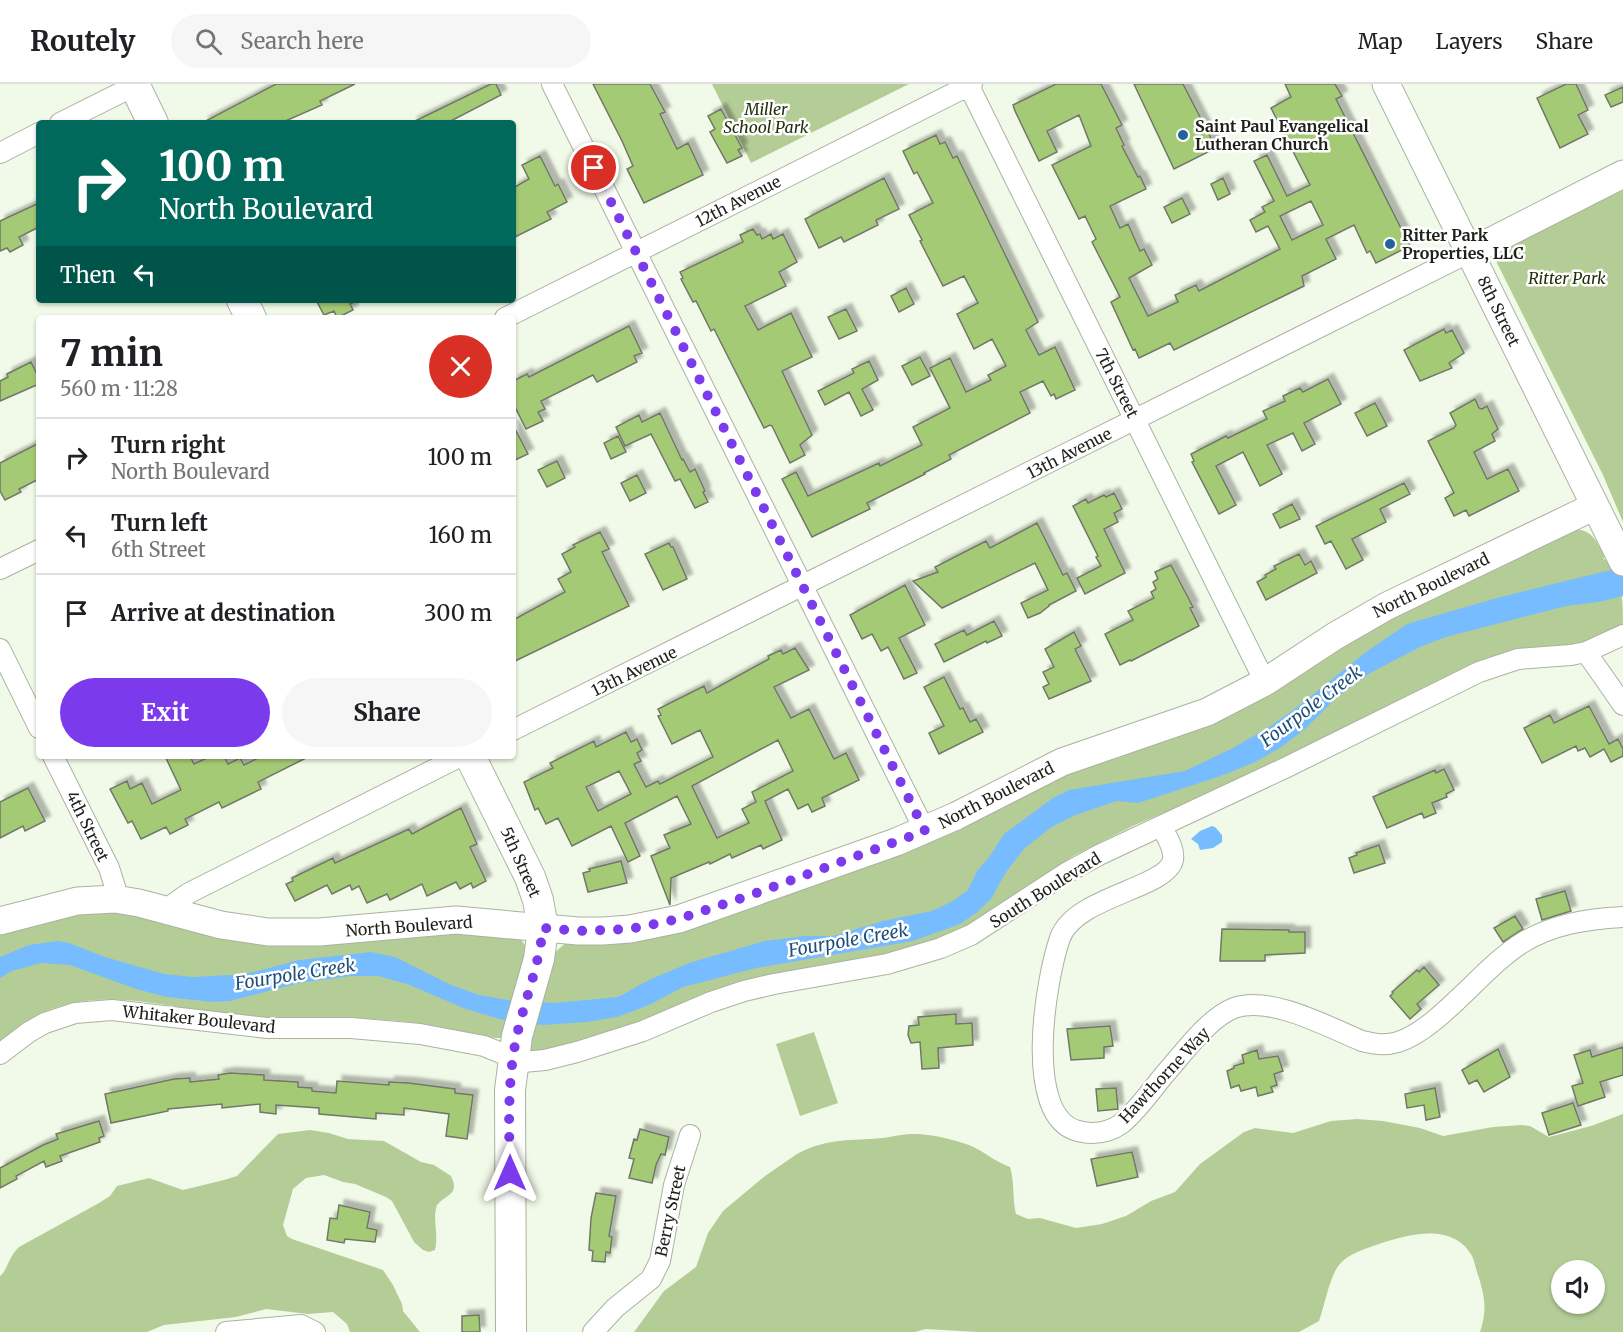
<!DOCTYPE html>
<html lang="en">
<head>
<meta charset="utf-8">
<style>
  :root { --surface:#fff; --page:#f6f6f6; --text:#202124; --muted:#757577; --line:#e0e0e0; --accent:#7c3aed }
  body { margin:0; font-family:Merriweather,serif; background:var(--page); color:var(--text); height:100vh; display:flex; flex-direction:column; font-size:22px; white-space:nowrap }
  * { box-sizing:border-box; margin:0 }
  p { font-size:20px; color:var(--muted) }
  .icon { flex:none; width:33px; height:33px; fill:none; stroke:currentColor; stroke-width:2; stroke-linecap:round; stroke-linejoin:round }
  .map { position:relative; flex:1; overflow:hidden }
  .side { position:absolute; left:36px; top:231px; width:480px; height:444px; display:flex; flex-direction:column; background:var(--surface); border-radius:6px; box-shadow:0 2px 4px #0004 }
  .side>* { flex:none }
  .hud { position:absolute; left:36px; top:36px; width:480px; height:183px; border-radius:6px; box-shadow:0 2px 4px #0004; background:#00695c; color:#fff; overflow:hidden }
  .buttons { position:absolute; left:1551px; top:1176px; display:grid; gap:12px }
  .buttons a { display:grid; place-items:center; width:54px; height:54px; border-radius:50%; background:var(--surface); box-shadow:0 2px 4px #0004; font-size:30px }
  .pin { position:absolute; display:grid; place-items:center; width:51px; height:51px; color:#fff; margin:-26px; border:3px solid #fff; border-radius:50%; box-shadow:0 2px 6px #0007 }
  .me { position:absolute; width:66px; margin:-33px; rotate:0deg; stroke-linejoin:round; filter:drop-shadow(0 0 4px #0008) }
  .turn { display:flex; align-items:center; gap:21px; height:126px; padding:0 24px; font-size:27px }
  .turn .icon { width:78px; height:78px; stroke-width:2.5 }
  .turn b { display:block; font-size:42px; line-height:51px }
  .then { display:flex; align-items:center; height:57px; padding:0 24px; background:#0003; gap:12px; font-size:22px }
  .round { display:grid; place-items:center; flex:none; width:63px; height:63px; border-radius:32px; background:var(--page) }
  .overview { display:flex; align-items:center; justify-content:space-between; height:102px; padding:0 24px }
  h1 { font-size:36px; font-weight:700; line-height:45px }
  .primary-button { display:flex; gap:12px; margin-top:auto; padding:12px 24px }
  .primary-button a { flex:1; height:69px; border-radius:36px; background:var(--accent); color:#fff; font-size:24px; font-weight:700; line-height:69px; text-align:center }
  .primary-button a+a { background:var(--page); color:var(--text) }
  ul { padding:0; list-style:none }
  li { display:flex; align-items:center; gap:18px; height:78px; padding:0 24px; border-top:2px solid var(--line) }
  li div { flex:1 }
  li b { display:block; font-size:22px }
  li em { font-style:normal }
  header { display:flex; align-items:center; gap:36px; box-sizing:border-box; height:84px; padding:0 30px; background:var(--surface); border-bottom:2px solid var(--line) }
  header strong { font-size:28px }
  nav { display:flex; gap:33px; margin-inline-start:auto; font-size:21px }
  .search { width:420px; height:54px; background:var(--page); display:flex; align-items:center; gap:15px; box-sizing:border-box; padding:0 21px; border-radius:33px; color:var(--muted); font-size:22px }
  .map>svg:first-child { display:block }
  .green { fill:#b4cd97; fill-rule:evenodd }
  .water { fill:#76bcff }
  .building { fill:#a5ca74; stroke:#707868; stroke-width:1.5; fill-rule:evenodd; filter:url(#shadow) }
  .lines { fill:none; stroke-linecap:round; stroke-linejoin:round }
  .street-casing { stroke:#aab2a1; stroke-width:22 }
  .secondary-casing { stroke:#aab2a1; stroke-width:29 }
  .primary-casing { stroke:#aab2a1; stroke-width:32 }
  .street { stroke:#fff; stroke-width:20 }
  .secondary { stroke:#fff; stroke-width:27 }
  .primary { stroke:#fff; stroke-width:30 }
  .route { stroke:#7c3aed; stroke-width:10; stroke-dasharray:0 18 }
  .poi-dot { fill:#246299; stroke:#fff; stroke-width:2 }
  .labels { text-anchor:middle; dominant-baseline:central; stroke-width:5; stroke-linejoin:round; paint-order:stroke }
  .park-label { font-size:16px; font-style:italic; fill:#202f0a; stroke:#fff }
  .poi-label { font-size:16px; font-weight:bold; fill:#1e211a; stroke:#fff; text-anchor:start }
  .street-label { font-size:16px; fill:#1e211a; stroke:#fff }
  .water-label { font-size:18px; font-style:italic; fill:#1e4f7b; stroke:#fff }
</style>
</head>
<body>
<header>
<strong>Routely</strong>
<div class="search"><svg class="icon" aria-label="search" viewBox="0 0 24 24"><circle cx="10" cy="10" r="6"/><path d="M15 15l6 6"/></svg>Search here</div>
<nav><a>Map</a><a>Layers</a><a>Share</a></nav>
</header>
<div class="map">
<svg width="1623" height="1248" viewBox="0 0 1623 1248">
  <defs>
    <filter id="shadow"><feDropShadow dx="5.5" dy="-5.5" stdDeviation="1.5" flood-color="#0004"/></filter>
  </defs>
  <rect width="100%" height="100%" fill="#f1fae8"/>
  <!-- green -->
  <path class="green" d="M712,0H909L751,79Z
    M1623,103V438L1603,391L1495,175V170Z
    M1572,445C1592,445 1596,456 1605,473L1603,474C1623,488 1623,518 1623,541C1602,553 1581,560 1557,564L1135,741L1073,772L995,826L939,859L587,958L534,968L529,965L554,869L567,858L631,854L1341,560Z
    M87,826L519,853L527,864L502,954C471,955 439,941 408,938C356,932 305,937 253,934C183,929 109,898 42,929C27,936 13,947 0,957V847Z
    M814,948L838,1019L800,1032L776,960Z
    M1623,1030V1248H1480C1487,1227 1485,1214 1479,1194C1476,1187 1475,1178 1472,1172C1453,1138 1409,1150 1379,1160C1365,1165 1349,1169 1339,1181C1329,1194 1325,1221 1319,1237L1299,1248H977L926,1245L915,1248H634L664,1207L696,1183L708,1149L723,1127L765,1092L797,1070C821,1057 843,1056 869,1055C883,1055 896,1051 910,1050C929,1049 952,1055 969,1061C984,1067 995,1078 1010,1083C1015,1099 1012,1115 1016,1130L1028,1135L1040,1134L1076,1144L1102,1140L1126,1132L1151,1117L1175,1108L1200,1080L1244,1048L1255,1044L1293,1049L1331,1037L1357,1035L1383,1037L1420,1044L1443,1052L1493,1043L1522,1041L1530,1042L1549,1053L1591,1042ZM1562,1186H1594V1220H1562Z
    M310,1046L329,1049L348,1055L384,1057L421,1078L434,1081L451,1092C460,1111 447,1109 437,1121C432,1135 439,1150 435,1166L429,1168L423,1166L414,1158L392,1117L386,1113L355,1100L343,1098L324,1091L306,1094L293,1105L283,1141L287,1152L292,1155L383,1186L393,1201L402,1220L403,1227L420,1248H350L347,1240L333,1228L308,1230L266,1225L236,1233L164,1241L147,1248H0V1192C8,1186 8,1173 19,1163L99,1119L110,1112L117,1102L149,1094L183,1106L224,1096L237,1092L278,1050Z"/>
  <!-- water -->
  <path class="water" d="M1623,483V512L1599,518L1566,522L1446,553L1422,562L1370,589L1335,615L1305,645L1280,664L1253,679L1218,693L1138,719L1117,717L1073,732L1050,744L1024,765L1006,788L991,815L976,829L960,840L913,857L756,884L714,895L683,903L649,921L617,933L586,938L543,941L503,936L466,925L407,900L378,892H351L299,899L230,917L213,918L167,913L136,905L70,881L41,879L12,887L0,894V873L29,861L58,857L69,859L105,873L164,890L193,893L246,890L299,876L371,868L395,873L451,901L479,911L508,916L555,919L618,913L649,896L689,879L765,857L806,852H833L883,837L932,827L953,817L968,806L977,787L990,772L1004,750L1053,714L1069,706L1185,687L1233,664L1271,642L1300,621L1366,568L1407,540L1497,514Z
    M1212,742L1215,743L1222,751V758L1213,764L1200,766L1198,760L1191,755L1200,747Z"/>
  <!-- building -->
  <path class="building" d="M276,0H355L320,17L322,21L281,39H202Z
    M491,0H496L501,11L447,39H411Z
    M593,0H650L665,28L660,30L677,65L688,59L703,91L644,119L627,85L633,82L622,57Z
    M1056,0H1101L1122,41L1116,44L1124,61L1122,62L1138,93L1140,92L1146,105L1110,122L1120,144L1128,140L1140,167L1144,165L1152,181L1129,194L1148,232L1178,218L1175,211L1196,201L1199,207L1280,165L1268,142L1256,148L1250,136L1265,128L1262,123L1274,117L1254,77L1267,71L1287,112L1310,101L1271,24L1291,13L1285,0H1335L1342,12L1336,15L1410,162L1376,179L1370,167L1367,169L1354,141L1326,155L1336,175L1302,192L1304,202L1174,266L1170,259L1139,274L1135,265L1133,266L1111,218L1120,213L1092,158L1096,155L1085,132L1079,135L1052,81L1091,62L1079,31L1047,47L1057,68L1039,77L1015,27L1013,21ZM1311,117L1323,141L1292,156L1280,132Z
    M1134,0H1183L1216,64L1174,85Z
    M1566,0H1576L1588,26L1578,31L1588,50L1560,64L1537,14Z
    M1623,3V18L1611,23L1605,11Z
    M721,25L742,64L738,66L742,72L727,79L710,48L715,45L708,32Z
    M936,51L940,60L945,58L953,74L957,72L1038,238L1026,246L1039,271L1055,263L1075,306L1056,315L1054,310L1051,312L1043,297L1020,308L1030,329L949,371L951,375L924,389L925,390L867,419L870,425L812,453L782,395L796,388L808,412L879,379L880,382L922,361L913,343L950,324L930,284L950,274L966,308L991,296L988,291L1006,282L992,255L974,265L957,230L978,219L964,192L943,202L920,157L922,156L909,131L933,119L917,88L914,90L903,67Z
    M540,72L555,102L558,100L567,118L547,128L551,135L513,154V104L529,95L522,81Z
    M884,94L899,125L876,136L878,141L844,158L841,153L819,164L805,135Z
    M1223,94L1230,110L1218,116L1211,100Z
    M1182,114L1190,130L1172,139L1164,123Z
    M39,119V143L19,153L23,161L10,168L7,164L0,167V137Z
    M753,145L757,151L760,150L762,155L771,150L773,155L783,150L797,178L779,188L786,202L745,222L758,246L791,229L812,273L782,287L812,351L800,361L805,371L790,379L772,342L770,341L764,344L714,245L711,247L696,217L693,218L681,195L683,194L680,188L743,158L740,151Z
    M906,204L914,220L899,228L891,212Z
    M316,216H359L350,220L353,226L337,234L334,227L324,231Z
    M846,225L857,247L839,255L828,233Z
    M629,242L642,269L634,272L637,278L597,298L593,291L541,317L545,325L538,328L543,337L526,345L513,319V297L527,290L529,293Z
    M1444,245L1446,249L1452,246L1464,269L1449,279L1452,284L1420,297L1404,266Z
    M920,273L930,292L912,301L902,282Z
    M869,277L878,296L862,305L873,326L861,332L849,308L825,321L818,307L854,289L852,285Z
    M31,278L39,294V300L0,317V297L8,293L7,290Z
    M1328,295L1341,320L1304,339L1315,360L1302,367L1293,349L1267,361L1282,390L1260,402L1243,368L1216,382L1236,421L1219,430L1192,378L1194,377L1191,370L1226,352L1228,354L1267,335L1263,327L1285,317L1283,312L1300,304L1303,308Z
    M1475,315L1479,324L1482,325L1487,322L1498,345L1492,350L1495,357L1474,368L1487,395L1508,385L1519,407L1469,432L1466,426L1454,432L1445,414L1454,409L1428,357L1454,344L1456,341L1450,329Z
    M1375,319L1387,342L1367,352L1355,329Z
    M660,329L682,376L683,375L690,388L695,385L705,407L703,408L708,418L695,424L680,395L675,397L651,350L625,362L616,343L639,331L642,338Z
    M513,341L528,370L513,377Z
    M618,352L626,368L611,375L604,359Z
    M39,359V395L19,405L21,408L5,416L0,407V379Z
    M557,377L565,394L547,403L538,386Z
    M637,391L646,409L630,417L621,399Z
    M1404,399L1410,410L1380,425L1386,438L1352,455L1363,476L1346,485L1331,457L1325,460L1316,442Z
    M1114,409L1122,425L1114,429L1118,438L1104,445L1125,489L1085,510L1077,494L1101,482L1096,473L1098,472L1073,422L1086,415L1088,419L1104,411L1106,413Z
    M1292,420L1300,435L1280,444L1273,430Z
    M1037,439L1063,491L1067,489L1076,507L1049,521V522L1040,529L1028,534L1021,519L1048,506L1035,479L942,524L913,497L938,488L935,483L986,457L990,464Z
    M600,448L609,465L602,468L629,522L513,578V536L565,508L558,495L571,488L562,470L575,463L573,461Z
    M669,459L671,463H673L687,495L663,506L645,470Z
    M1299,470L1305,481L1311,477L1317,489L1266,516L1257,498L1266,493L1265,491L1276,485L1274,482Z
    M1171,481L1193,523L1190,524L1199,542L1131,577L1130,576L1120,581L1105,550L1133,536L1128,527L1154,514L1151,508L1156,505L1153,498L1158,495L1155,488Z
    M905,501L925,541L899,554L917,589L904,595L888,563L881,567L872,550L862,555L850,531Z
    M994,537L1002,552L987,559L986,557L944,578L935,560L964,546L967,551Z
    M1074,548L1081,562L1075,565L1091,597L1049,615L1043,603L1049,600L1043,588L1054,583L1045,565Z
    M795,564L809,586L774,603L791,634L809,625L834,675L846,669L859,696L822,714L825,722L812,728L808,720L798,725L788,705L765,717L782,756L763,765L761,761L732,774L730,770L710,780L709,778L671,794L670,821L651,772L670,764L664,751L691,740L677,712L625,739L640,772L628,778L611,742L572,762L558,734L546,740L538,724L535,726L524,698L553,684L550,679L594,657L596,663L626,648L631,658L637,655L642,666L637,669L641,677L634,680L646,703L658,697L660,700L713,673L700,646L672,660L658,632L661,631L658,625L704,602L707,609L769,575L768,572L781,566L783,570ZM778,656L793,687L752,708L756,718L742,725L749,739L717,754L692,702ZM619,687L631,710L598,727L586,703Z
    M944,593L960,625L963,624L970,638L976,635L983,648L939,670L929,649L944,642L924,603Z
    M1589,622L1609,660L1618,655L1623,665V672L1611,678L1604,665L1590,673L1585,664L1578,667L1576,662L1542,679L1524,644L1550,631L1554,639Z
    M165,672H190L194,680L211,672H224L228,680L240,674L244,681L262,672H310L258,698L261,705L222,724L219,718L185,735L188,741L170,750L166,743L141,755L132,737L128,739L110,705L127,697L130,705L142,699L152,720L181,706Z
    M1444,685L1454,706L1446,710L1447,713L1432,719L1436,729L1424,734L1422,729L1387,744L1373,713L1435,686L1436,689Z
    M28,704L45,737L25,747L23,742L0,754V718Z
    M461,724L477,760L470,763L486,797L473,804L471,799L460,805L456,798L427,812L422,800L390,816L387,810L367,819L359,802L352,806L350,801L332,810L327,801L295,817L286,800L293,797L292,794L333,774L335,779L409,745L412,750Z
    M1379,761L1385,779L1354,789L1349,774L1357,771L1356,769Z
    M621,777L627,799L588,808L583,789L590,787L589,785Z
    M1565,807L1571,827L1542,836L1536,815Z
    M1515,832L1523,845L1503,858L1494,844Z
    M1222,845L1289,846V848H1305V869L1265,871V877H1220Z
    M1424,883L1439,901L1417,920L1421,925L1410,935L1390,912L1393,909L1392,908L1417,886L1419,888Z
    M956,930V940L972,939L973,961L938,964L939,984L922,985L920,958L911,959L908,951L909,942L919,941L918,933Z
    M1110,942L1113,962L1104,963V974L1071,976L1067,945Z
    M1623,963V991L1600,998L1605,1013L1578,1022L1572,1002L1583,999L1574,971L1590,966L1592,973Z
    M1498,965L1510,993L1484,1008L1477,996L1469,1000L1462,986Z
    M1257,966L1259,975L1278,972L1283,987L1274,990L1277,1001L1271,1003L1273,1008L1258,1012L1256,1003L1241,1007L1239,1001L1231,1004L1227,987L1234,984V982L1244,979L1242,971Z
    M230,989L264,991V996L298,998V1003L312,1004V1007L336,1009L337,997L389,1001V998L409,999L455,1005V1009L473,1011L467,1055L446,1052L449,1030L404,1024V1031L376,1029V1035L319,1030V1024L276,1021V1030L260,1028V1020L222,1024V1020L168,1025V1027L111,1039L105,1010L174,995L190,994V998L219,995L218,991Z
    M1116,1004L1118,1025L1098,1027L1096,1005Z
    M1435,1004L1440,1033L1426,1036L1424,1021L1407,1024L1405,1010Z
    M1573,1019L1581,1041L1549,1051L1542,1029Z
    M99,1037L104,1052L99,1054L100,1058L60,1072L62,1077L46,1083L44,1077L16,1092L17,1095L0,1104V1084L43,1061L58,1055L56,1050Z
    M640,1045L669,1053L665,1071L661,1070L656,1081L652,1099L629,1094L634,1075L629,1074L634,1055L637,1056Z
    M1132,1068L1138,1093L1097,1102L1091,1075Z
    M596,1109L616,1112L609,1152L612,1153L610,1169L606,1168L605,1178L592,1177L593,1167L589,1166L591,1134Z
    M339,1121L370,1128L367,1144L377,1146L375,1158L345,1155L344,1159L327,1156L330,1134L337,1135Z
    M479,1231L480,1248H462V1232Z"/>
  <g class="lines">
    <defs>
      <path id="street" d="M552,0L925,747
        M968,0L1265,598
        M60,39L138,0
        M0,69L39,49
        M505,234L972,0
        M0,485L39,466
        M0,565L39,644
        M1586,568L1623,621
        M513,646L1470,168
        M53,672L109,784L115,803V815
        M1161,742C1166,752 1175,764 1173,776C1166,805 1075,812 1060,854C1046,894 1022,1033 1078,1047C1094,1051 1108,1049 1121,1040C1138,1026 1150,1008 1164,991C1182,971 1208,934 1234,924C1270,911 1328,943 1362,957C1374,960 1385,962 1398,958C1438,946 1483,883 1522,859C1553,840 1587,835 1623,833
        M165,826L189,809L461,672
        M0,970L29,948L45,939L75,929L112,926L267,944H351L420,950L484,962L523,978L545,976L577,968L643,947L711,918L744,907L774,900L887,880L941,864L971,851L1066,789L1099,771L1287,683L1479,588L1518,575L1571,571L1586,568L1623,551
        M226,1248L301,1241L315,1248
        M593,1248L615,1224L651,1195L660,1177L674,1101L690,1051"/>
      <path id="secondary" d="M1386,0L1623,478
        M1470,168L1623,90
        M0,837L77,817L115,815L139,819L221,841L268,848H319L456,836L578,847H603L630,845L679,835L896,758L956,732L1062,678L1207,628L1265,598L1335,552L1387,522L1595,422"/>
      <path id="primary" d="M134,0L153,39
        M242,216L251,234
        M470,672L530,793L538,816L543,844L539,875L517,952L510,1006L511,1248"/>
    </defs>
    <!-- street casing -->
    <use href="#street" class="street-casing"/>
    <!-- secondary casing -->
    <use href="#secondary" class="secondary-casing"/>
    <!-- primary casing -->
    <use href="#primary" class="primary-casing"/>
    <!-- street -->
    <use href="#street" class="street"/>
    <!-- secondary -->
    <use href="#secondary" class="secondary"/>
    <!-- primary -->
    <use href="#primary" class="primary"/>
  </g>
  <g class="lines">
    <!-- route -->
    <path class="route" d="M510,1089C509,1043 507,996 517,951C525,915 539,882 543,844L578,847L630,845L679,835L751,811L925,747L594,84"/>
  </g>
  <!-- markers -->
  <g class="poi-dot">
    <circle cx="1183" cy="51" r="6"/>
    <circle cx="1390" cy="160" r="6"/>
  </g>
  <g class="labels">
    <!-- park labels -->
    <g class="park-label">
      <text x="766" y="25">Miller<tspan x="766" dy="18">School Park</tspan></text>
      <text x="1567" y="194">Ritter Park</text>
    </g>
    <!-- poi labels -->
    <g class="poi-label">
      <text x="1195" y="42">Saint Paul Evangelical<tspan x="1195" dy="18">Lutheran Church</tspan></text>
      <text x="1402" y="151">Ritter Park<tspan x="1402" dy="18">Properties, LLC</tspan></text>
    </g>
    <!-- street labels -->
    <g class="street-label">
      <text transform="translate(738 117) rotate(-27)">12th Avenue</text>
      <text transform="translate(1499 227) rotate(64)">8th Street</text>
      <text transform="translate(1117 299) rotate(63)">7th Street</text>
      <text transform="translate(1069 369) rotate(-27)">13th Avenue</text>
      <text transform="translate(1431 501) rotate(-26)">North Boulevard</text>
      <text transform="translate(634 587) rotate(-26)">13th Avenue</text>
      <text transform="translate(996 711) rotate(-27)">North Boulevard</text>
      <text transform="translate(88 742) rotate(64)">4th Street</text>
      <text transform="translate(521 778) rotate(66)">5th Street</text>
      <text transform="translate(1045 806) rotate(-32)">South Boulevard</text>
      <text transform="translate(409 842) rotate(-4)">North Boulevard</text>
      <text transform="translate(199 935) rotate(6)">Whitaker Boulevard</text>
      <text transform="translate(1164 991) rotate(-47)">Hawthorne Way</text>
      <text transform="translate(670 1127) rotate(-78)">Berry Street</text>
    </g>
    <!-- water labels -->
    <g class="water-label">
      <text transform="translate(1311 622) rotate(-37)">Fourpole Creek</text>
      <text transform="translate(848 856) rotate(-10)">Fourpole Creek</text>
      <text transform="translate(295 890) rotate(-9)">Fourpole Creek</text>
    </g>
  </g>
</svg>
<div class="buttons">
<a><svg class="icon" aria-label="sound" viewBox="0 0 24 24"><path d="M4 9h4l5-4v14l-5-4H4zM17 9q2 3 0 6"/></svg></a>
</div>
<div class="pin" style="left:594px;top:84px;background:#d93025"><svg class="icon" aria-label="arrive" viewBox="0 0 24 24"><path d="M6 21V4h12l-3 4 3 4H6"/></svg></div>
<svg class="me" style="left:510px;top:1089px" viewBox="-20 -20 40 40"><path d="M0-17L14 15 0 8-14 15z" fill="#7c3aed" stroke="#fff" stroke-width="4"/></svg>
<div class="hud">
<div class="turn"><svg class="icon" aria-label="right" viewBox="0 0 24 24"><path d="M7 20v-9h11M14 6l5 5-5 5"/></svg><div><b>100 m</b>North Boulevard</div></div>
<div class="then">Then<svg class="icon" aria-label="left" viewBox="0 0 24 24"><path d="M17 20v-9H6M10 6l-5 5 5 5"/></svg></div>
</div>
<section class="side">
<div class="overview"><div><h1>7 min</h1><p>560 m · 11:28</p></div><a class="round" style="background:#d93025;color:#fff"><svg class="icon" aria-label="close" viewBox="0 0 24 24"><path d="M6 6l12 12M18 6L6 18"/></svg></a></div>
<ul>
<li><svg class="icon" aria-label="right" viewBox="0 0 24 24"><path d="M7 20v-9h11M14 6l5 5-5 5"/></svg><div><b>Turn right</b><p>North Boulevard</p></div><em>100 m</em></li>
<li><svg class="icon" aria-label="left" viewBox="0 0 24 24"><path d="M17 20v-9H6M10 6l-5 5 5 5"/></svg><div><b>Turn left</b><p>6th Street</p></div><em>160 m</em></li>
<li><svg class="icon" aria-label="arrive" viewBox="0 0 24 24"><path d="M6 21V4h12l-3 4 3 4H6"/></svg><div><b>Arrive at destination</b></div><em>300 m</em></li>
</ul>
<div class="primary-button"><a>Exit</a><a>Share</a></div>
</section>
</div>
</body>
</html>
